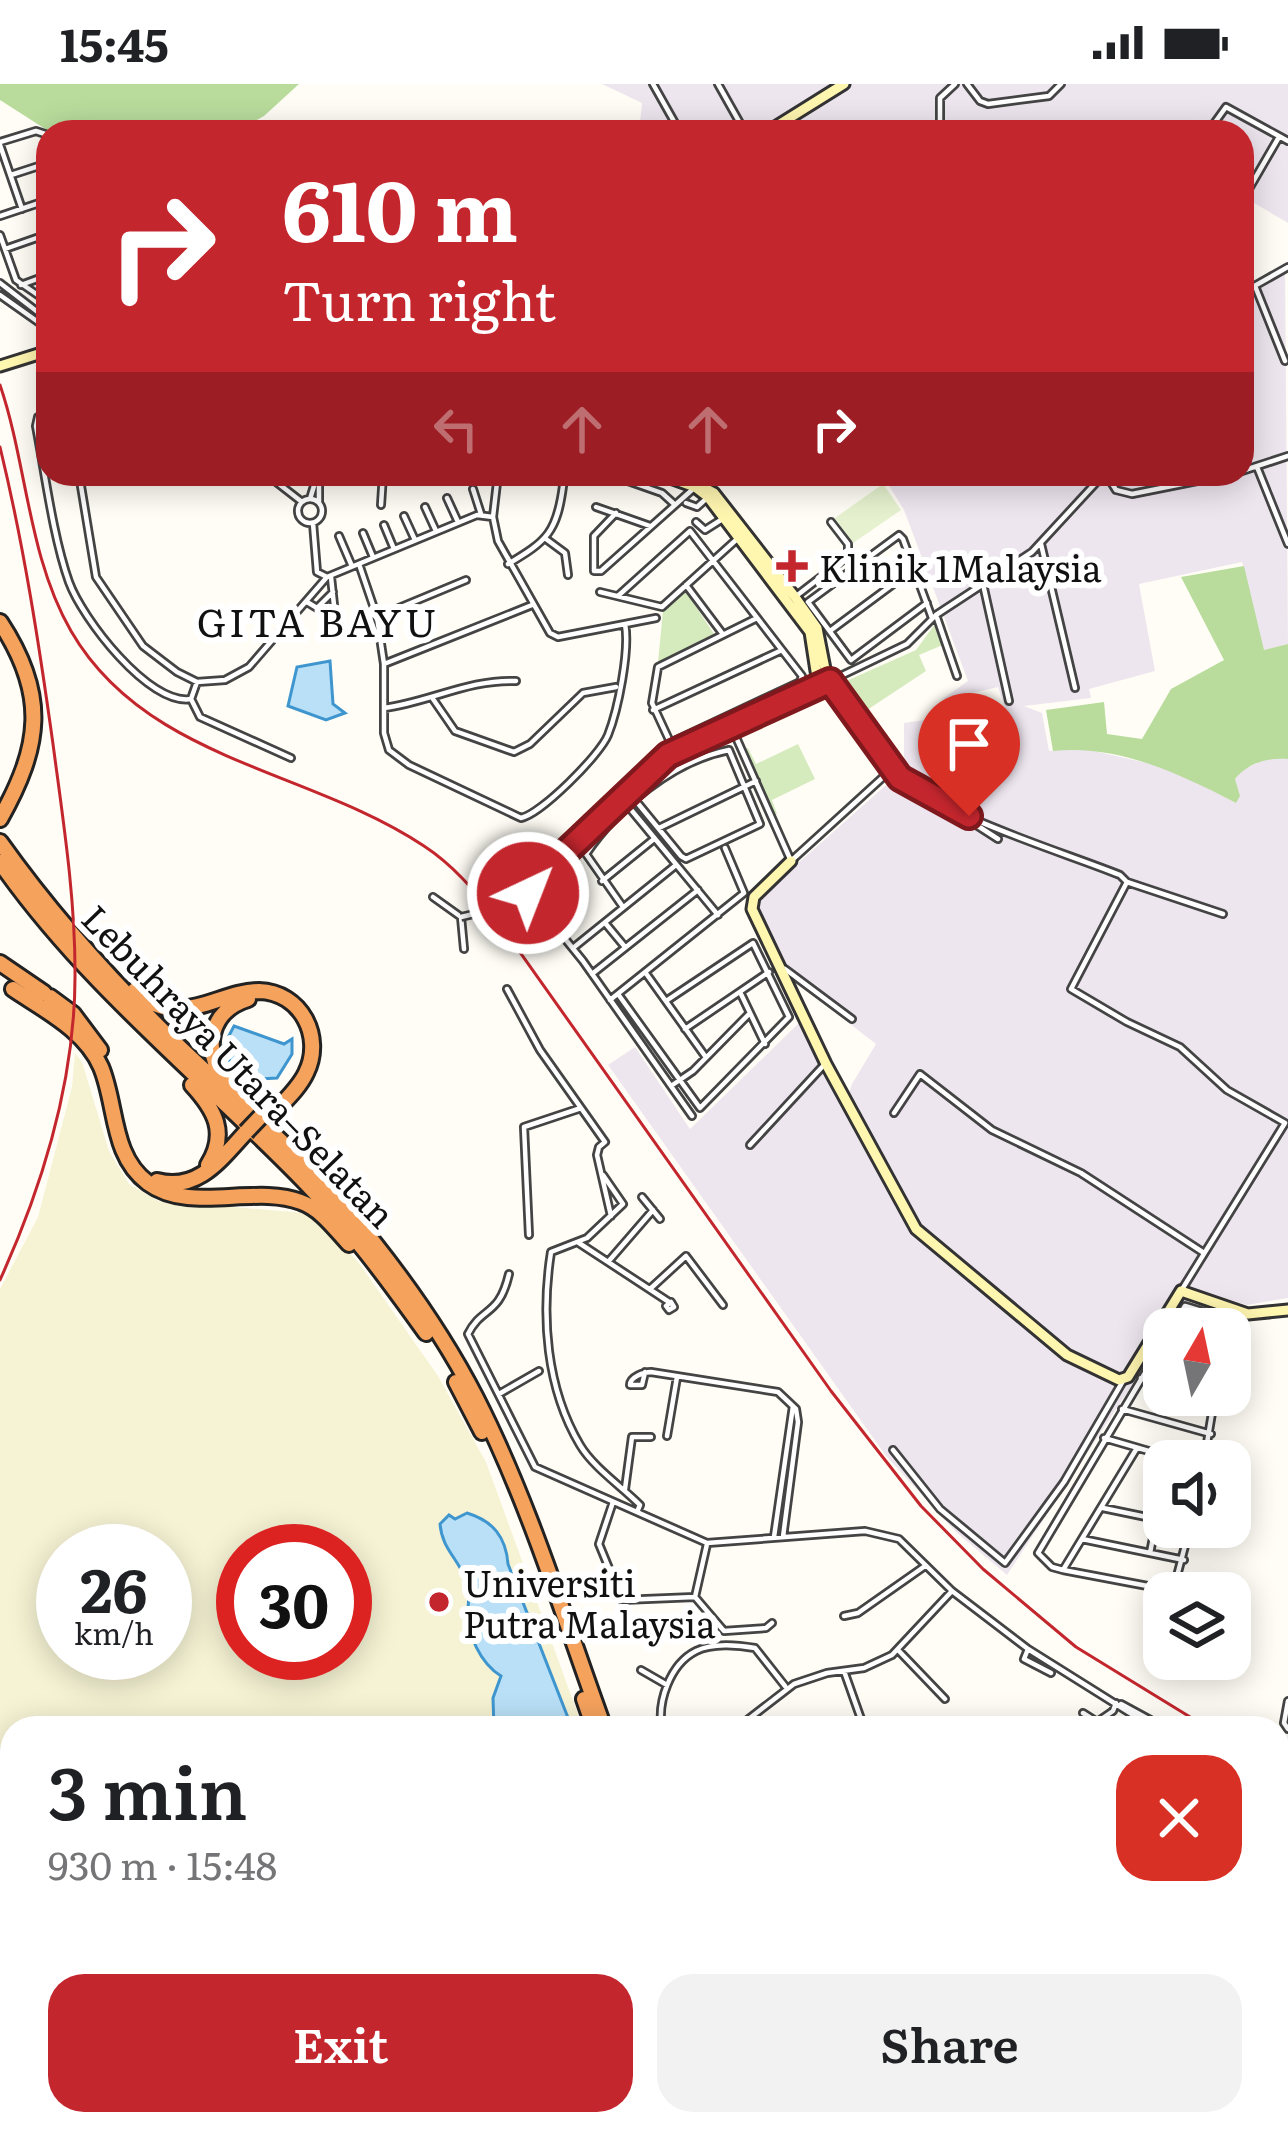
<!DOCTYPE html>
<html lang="en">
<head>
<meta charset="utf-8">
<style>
  :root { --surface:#fff; --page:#f2f2f2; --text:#202124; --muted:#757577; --accent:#c4262e }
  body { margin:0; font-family:Literata,serif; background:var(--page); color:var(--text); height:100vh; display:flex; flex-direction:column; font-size:45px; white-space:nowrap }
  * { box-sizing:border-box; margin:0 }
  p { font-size:39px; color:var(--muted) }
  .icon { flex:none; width:66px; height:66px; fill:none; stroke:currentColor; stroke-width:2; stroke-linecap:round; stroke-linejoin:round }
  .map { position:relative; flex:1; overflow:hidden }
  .drawer { position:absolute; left:0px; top:1632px; width:1290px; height:420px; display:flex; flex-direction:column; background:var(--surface); border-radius:36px 36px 0 0; box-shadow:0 6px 30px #0003 }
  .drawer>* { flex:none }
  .top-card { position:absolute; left:36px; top:36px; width:1218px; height:366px; border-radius:36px; box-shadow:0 6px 30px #0003; background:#c4262e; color:#fff; overflow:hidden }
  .needle { width:78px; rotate:9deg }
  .buttons { position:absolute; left:1143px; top:1224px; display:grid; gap:24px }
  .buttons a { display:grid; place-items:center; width:108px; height:108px; border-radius:24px; background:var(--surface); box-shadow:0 6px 30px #0003; font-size:60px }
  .speed { position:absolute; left:36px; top:1440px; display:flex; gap:24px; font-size:60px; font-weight:700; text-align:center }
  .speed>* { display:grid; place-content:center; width:156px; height:156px; border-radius:50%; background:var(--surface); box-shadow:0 6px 30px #0003; line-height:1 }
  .speed small { font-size:30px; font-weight:400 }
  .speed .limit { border:18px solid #d22; background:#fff; color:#111 }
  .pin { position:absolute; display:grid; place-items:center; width:102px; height:102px; color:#fff; margin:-123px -51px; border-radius:50% 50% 50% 0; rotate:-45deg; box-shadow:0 0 12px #0007 }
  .pin .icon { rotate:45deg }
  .me { position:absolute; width:132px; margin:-66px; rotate:43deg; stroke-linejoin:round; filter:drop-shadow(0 0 9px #0008) }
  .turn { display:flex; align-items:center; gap:42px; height:252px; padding:0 48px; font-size:54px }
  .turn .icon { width:156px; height:156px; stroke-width:2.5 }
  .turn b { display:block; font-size:84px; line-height:102px }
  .lanes { display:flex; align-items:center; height:114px; padding:0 48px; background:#0003; justify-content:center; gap:60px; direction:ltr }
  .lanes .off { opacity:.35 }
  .round { display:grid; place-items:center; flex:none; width:126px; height:126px; border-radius:36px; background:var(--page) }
  .head { display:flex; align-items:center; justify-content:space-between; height:204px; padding:0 48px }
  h1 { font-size:72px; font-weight:600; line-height:90px }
  .cta { display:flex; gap:24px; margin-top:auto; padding:24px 48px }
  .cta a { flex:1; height:138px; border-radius:36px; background:var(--accent); color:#fff; font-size:48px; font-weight:600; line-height:138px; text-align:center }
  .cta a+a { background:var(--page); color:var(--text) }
  .status { display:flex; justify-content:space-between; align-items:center; height:84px; padding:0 60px; background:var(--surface); direction:ltr }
  .status svg { height:33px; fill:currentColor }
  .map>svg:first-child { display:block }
  .industrial { fill:#eee6ef }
  .farmland { fill:#f6f3d4; fill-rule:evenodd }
  .green { fill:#d5ebbd }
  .forest { fill:#b9dc9c }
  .pitch { fill:#e6f2cf }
  .water { fill:#b9e0f7; stroke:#3f96cf; stroke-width:3 }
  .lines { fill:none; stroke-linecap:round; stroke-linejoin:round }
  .stream { stroke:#3f96cf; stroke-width:3 }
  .river { stroke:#b9e0f7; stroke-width:8 }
  .street-casing { stroke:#444; stroke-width:10 }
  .secondary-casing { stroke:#333; stroke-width:15 }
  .highway-casing { stroke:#222; stroke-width:20 }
  .street { stroke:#fff; stroke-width:4.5 }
  .secondary { stroke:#fff6b0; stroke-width:9 }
  .highway { stroke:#f5a25d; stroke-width:14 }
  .rail { stroke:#c4262e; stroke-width:3 }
  .street-bridge-casing { stroke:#444; stroke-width:10; stroke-linecap:butt }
  .highway-bridge-casing { stroke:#222; stroke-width:20; stroke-linecap:butt }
  .street-bridge { stroke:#fff; stroke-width:4.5 }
  .highway-bridge { stroke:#f5a25d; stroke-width:14 }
  .route-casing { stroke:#7f191e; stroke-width:30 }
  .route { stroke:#c4262e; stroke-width:21 }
  .poi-dot { fill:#c4262e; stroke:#fff; stroke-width:4.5 }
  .labels { text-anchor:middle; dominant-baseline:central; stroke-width:12; stroke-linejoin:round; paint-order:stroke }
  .poi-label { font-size:36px; fill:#111; stroke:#fff; text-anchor:start }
  .street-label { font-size:36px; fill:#111; stroke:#fff }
  .neighbourhood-label { font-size:39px; letter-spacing:3px; fill:#111; stroke:#fff }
</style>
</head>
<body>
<div class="status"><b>15:45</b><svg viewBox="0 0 49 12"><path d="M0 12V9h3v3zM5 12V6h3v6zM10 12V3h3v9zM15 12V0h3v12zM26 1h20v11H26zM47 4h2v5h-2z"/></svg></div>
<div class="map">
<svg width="1288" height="2052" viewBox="0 0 1288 2052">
  <rect width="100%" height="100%" fill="#fffdf5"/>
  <!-- industrial -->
  <path class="industrial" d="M602,0H1288V139L1249,116L1242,119V48H639L642,19Z
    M1285,179L1288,560L1262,567L1242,478L1139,500L1155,587L1089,605L1091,614L1024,622L1042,629L1049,667L1081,664L1169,684L1236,719L1235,695L1243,685L1272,673L1288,675V1214L1247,1221L1195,1205L1169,1245H1164V1252L1007,1491L956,1448L886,1372L608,981L635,963L690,1045L799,939L845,1021L852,1000L876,960L784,889L760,836L759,814L904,685V639L1005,624L998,603L941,616L968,597L904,426L885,395L890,390H1242V206Z"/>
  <!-- farmland -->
  <path class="farmland" d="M75,969L82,978L109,1067L129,1100L158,1117L306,1129L324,1142L359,1179L438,1292L486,1378L583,1644H12V1739L0,1715V1205L38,1133L72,1003ZM63,1467H165V1569H63ZM243,1467H345V1569H243Z
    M126,2040H621L637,2052H130Z"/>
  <!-- green -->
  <path class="green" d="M682,509H687L714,550L658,578L663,527Z
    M935,540L945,560L919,571L926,587L861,630L844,605V598L916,566Z
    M798,660L815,695L772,716L777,730L773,732L743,666L748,664L756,680Z"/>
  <!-- forest -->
  <path class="forest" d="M0,0H299L264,32L235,48H50L0,16Z
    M1244,482L1264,566L1288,560V675C1268,673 1248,679 1235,695L1240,712L1236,719C1180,690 1118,660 1053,667L1046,626L1104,618L1107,650L1142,655L1171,605L1224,576L1181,493Z"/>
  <!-- pitch -->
  <path class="pitch" d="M883,400L901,426L853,459L835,434Z"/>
  <!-- water -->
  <path class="water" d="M330,577L333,620L345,629L326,636L288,622L297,583Z
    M234,942L284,960L292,955V970L277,994L239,996L223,963Z
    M467,1429C493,1437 506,1453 508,1480L572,1644H494L493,1614L501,1592C480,1579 467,1550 468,1526C468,1516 471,1508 467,1498C458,1474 442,1465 440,1440L449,1431L455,1435Z"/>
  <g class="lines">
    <!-- stream -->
    <path class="stream" d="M1266,2052L1288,2048"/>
    <!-- river -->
    <path class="river" d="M1278,1740L1288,1755"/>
    <defs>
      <path id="street" d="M653,0L680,48
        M718,0L745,48
        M967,0L980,17L988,20L1049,12L1061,0
        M940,48V14L955,0
        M1208,48L1226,23L1288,57
        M0,58L36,47L48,51
        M0,61L22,125
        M11,91L48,79
        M1246,110L1279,53
        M0,132L48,116
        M0,151L16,196L48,218
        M5,165L48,150
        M0,199L48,236
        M21,201L48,191
        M1255,202L1285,277
        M1242,209L1288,183
        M0,211L48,245
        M48,332L38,333L36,342C45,389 53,453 69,498C82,534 149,622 191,615L197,598
        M1257,383L1288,460
        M1242,387L1288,372
        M79,390L96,493L143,562L177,588L197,598L225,596L249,583L327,493L477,431L493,433
        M266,390L302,418
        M498,390L493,433L498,457L550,549L558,553L656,534
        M608,390L662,409L673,419
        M1106,390L1116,406L1132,410L1232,390
        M473,405L481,430
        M447,414L458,438
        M310,415L317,392
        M298 427a12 12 0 1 1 24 0a12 12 0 1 1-24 0Z
        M319,419V390
        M686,419L697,423L707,414
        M381,421L383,390
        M425,423L436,447
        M596,423L650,442
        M616,429L594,452V487H601L693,405
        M404,432L415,456
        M696,438L705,446L724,434
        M313,439L317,488L327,493
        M384,441L394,465
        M363,449L373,473
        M339,452L351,480
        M546,455L565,469L568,491
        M1041,460L1075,604
        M359,480L377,533L384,580V649L389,666L409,681L521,734C541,730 600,671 608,651C618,626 630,566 625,540
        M508,480C547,457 557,448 563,402
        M331,493L334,521
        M983,500L1009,617
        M686,501L722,549
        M600,508L662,523L736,456
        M618,512L690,447L802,592L800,598L670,659
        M795,513L848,472V460L831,438
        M307,518L317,524L333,508
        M927,519L851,576L808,518L899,451L903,455L932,534
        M936,531L957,592
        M377,533L466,496
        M830,547L915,484
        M384,580L532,521
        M830,597L907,560L936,531L1032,468L1104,390
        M191,615L200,633L291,674
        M433,615L455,647L514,668L530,660L583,609L616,603
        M384,624C430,618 469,595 516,597
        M653,626L782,566
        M731,642L791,777L892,685C931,729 1061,767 1120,791L1127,798L1223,830
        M671,660L652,619L658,583L757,534
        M623,716L718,831
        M953,726L998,755
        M659,744L756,697
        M586,751L530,802L528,809L583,877L692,1032
        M558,783L668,671L819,602
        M602,797L654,755
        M1127,798L1071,905L1127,938L1180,963L1227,1006L1285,1039L1181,1207
        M433,813L461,833L464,865
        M540,817L539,809L576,772L581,761
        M623,823L586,770C618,723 673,677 729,666L760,740L686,775L681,772L636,717L629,710
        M606,840L625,863
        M573,864L676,781
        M785,885L852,935
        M645,888L705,972
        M592,890L698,806
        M507,905L540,966L581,1024
        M740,908L765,960
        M618,910L700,1024L789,933L753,859L666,917
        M610,916L744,809L725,764
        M685,945L769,888
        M671,1002L693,987L750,929
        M894,1029L920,990L992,1046L1081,1089L1204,1169
        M750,1061L823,982
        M603,1091L623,1120L587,1154L551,1168C541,1232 546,1304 580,1361C593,1383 621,1402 640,1421L637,1428
        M642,1113L660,1135
        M529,1151L524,1043L581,1024L605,1058L599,1063L597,1071L611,1132
        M579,1159L669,1218
        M608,1178L653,1126
        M509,1190C499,1233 482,1222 468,1250L535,1383L707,1459L865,1447L899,1455L952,1507L1028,1565L1154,1644
        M650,1205L686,1172L723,1221
        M671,1218L674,1223L669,1226L666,1222Z
        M1180,1230L1229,1243
        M1171,1245L1185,1222L1231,1236
        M1164,1257L1038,1469L1052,1483L1063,1486L1174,1507
        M645,1288L642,1301H630C630,1293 644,1288 651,1288L778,1308L796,1325L798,1338L783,1453
        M1141,1294L1164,1301
        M499,1310L539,1287
        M1201,1311L1215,1315
        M1122,1325L1211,1350
        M667,1352L677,1293
        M1104,1354L1183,1377
        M893,1366L940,1425L1005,1479L1064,1398L1123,1297
        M1204,1377L1215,1311
        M625,1405L632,1353H651
        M613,1418L599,1460L622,1516L695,1513L707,1460
        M1103,1424L1156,1435
        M774,1453L793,1322
        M1082,1455L1184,1476
        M1150,1469L1164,1398
        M1063,1486L1137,1364
        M1173,1507L1190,1443
        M695,1513L724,1547L766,1544L772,1539
        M844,1532L858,1529L925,1482
        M1028,1565L1024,1575L1051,1589
        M899,1567L945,1615
        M641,1586L667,1601
        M844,1587L861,1635L875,1644
        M1288,1617L1284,1639L1288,1645
        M1121,1620L1165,1644
        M1083,1629L1097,1638L1113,1627L1116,1619
        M662,1644C657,1618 670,1580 696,1567C712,1559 738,1561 755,1564L785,1602
        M737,1644L794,1600L827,1589L864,1584L892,1571L952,1507
        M1008,1644L1014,1640L1032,1644
        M1278,1792L1288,1809
        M1278,1803L1288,1820
        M1278,1906L1288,1904
        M1278,2002L1288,2003
        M123,2040L126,2052
        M1065,2040L1071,2052
        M1141,2052L1148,2040
        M1210,2052L1217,2040"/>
      <path id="secondary" d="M767,48L844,0
        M0,282L48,267
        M659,390L695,403L708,413L810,548L816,587L823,600L892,685
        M680,391L714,409L795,513L817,544L826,590L874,655
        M791,777L754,813L752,825L826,980L916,1145L1067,1271L1119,1296L1128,1293L1181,1207L1248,1230L1288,1226"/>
      <path id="highway" d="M0,538C48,611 41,662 0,735
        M0,758C49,827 105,890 166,950C226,1009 293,1063 348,1127C396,1184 442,1248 476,1314C529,1418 564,1534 604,1644
        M0,778C85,900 202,992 305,1098C350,1144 388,1196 426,1249
        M0,879L44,909
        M13,905C44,926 85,946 101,983C117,1021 111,1072 148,1099C190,1130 255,1100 301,1118C321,1125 335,1145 349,1160
        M135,906C147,917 159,925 176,925C205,925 231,907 259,907C301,908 324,953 306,989C298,1006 282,1019 270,1033
        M50,913L73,930L100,966
        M225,997C202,966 209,927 248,915
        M192,1001C215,1026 228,1049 208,1081
        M157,1097C198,1108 221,1075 246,1048
        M456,1298L482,1348
        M584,1615L594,1644
        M0,1722L12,1745
        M0,1768L12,1798
        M0,1860L12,1878
        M102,2040L107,2052
        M631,2040L657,2052
        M738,2040L742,2052
        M751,2040L755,2052
        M769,2040L782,2052"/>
    </defs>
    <!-- street casing -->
    <use href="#street" class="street-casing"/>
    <!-- secondary casing -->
    <use href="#secondary" class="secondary-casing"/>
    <!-- highway casing -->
    <use href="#highway" class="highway-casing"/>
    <!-- street -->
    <use href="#street" class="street"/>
    <!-- secondary -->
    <use href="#secondary" class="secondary"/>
    <!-- highway -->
    <use href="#highway" class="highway"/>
    <!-- rail -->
    <path class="rail" d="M0,301C27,380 28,473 71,547C146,677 309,685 424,762C453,781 474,806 495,833L831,1307L921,1422L983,1485L1076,1563L1208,1644
      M0,363C24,462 39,560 53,660C63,736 75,811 75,887C76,995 44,1099 0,1196
      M1278,1678L1288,1682"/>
    <defs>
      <path id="street-bridge" d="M461,833L516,820L558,783"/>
      <path id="highway-bridge" d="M246,1048L265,1028
        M6,1797L11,1811"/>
    </defs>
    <!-- street-bridge casing -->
    <use href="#street-bridge" class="street-bridge-casing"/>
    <!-- highway-bridge casing -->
    <use href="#highway-bridge" class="highway-bridge-casing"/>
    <!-- street-bridge -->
    <use href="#street-bridge" class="street-bridge"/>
    <!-- highway-bridge -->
    <use href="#highway-bridge" class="highway-bridge"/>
  </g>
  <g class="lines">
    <defs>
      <path id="route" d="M528,809L530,802L668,671L830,597L900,694L969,732"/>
    </defs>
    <!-- route casing -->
    <use href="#route" class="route-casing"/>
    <!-- route -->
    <use href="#route" class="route"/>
  </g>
  <!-- markers -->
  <g class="poi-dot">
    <path d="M786 464h12v12h12v12h-12v12h-12v-12h-12v-12h12z"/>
    <circle cx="439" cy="1518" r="12"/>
  </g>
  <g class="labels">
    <!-- poi labels -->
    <g class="poi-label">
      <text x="819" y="482">Klinik 1Malaysia</text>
      <text x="463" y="1497">Universiti<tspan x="463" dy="41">Putra Malaysia</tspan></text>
    </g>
    <!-- street labels -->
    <g class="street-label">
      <text transform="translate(240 981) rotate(46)">Lebuhraya Utara–Selatan</text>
    </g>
    <!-- neighbourhood labels -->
    <g class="neighbourhood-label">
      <text x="318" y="536">GITA BAYU</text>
    </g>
  </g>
</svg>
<div class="buttons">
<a><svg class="needle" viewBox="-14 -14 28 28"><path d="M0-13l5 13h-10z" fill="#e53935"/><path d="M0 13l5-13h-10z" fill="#757577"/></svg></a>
<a><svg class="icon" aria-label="sound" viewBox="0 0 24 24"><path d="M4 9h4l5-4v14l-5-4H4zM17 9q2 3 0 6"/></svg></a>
<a><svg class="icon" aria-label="layers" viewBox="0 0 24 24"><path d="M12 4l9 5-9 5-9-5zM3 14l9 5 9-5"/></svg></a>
</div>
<div class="speed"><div>26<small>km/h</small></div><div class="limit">30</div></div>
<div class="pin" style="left:969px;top:732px;background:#d93025"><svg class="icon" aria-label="arrive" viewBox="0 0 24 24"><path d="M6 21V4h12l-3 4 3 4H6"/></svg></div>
<svg class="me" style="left:528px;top:809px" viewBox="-20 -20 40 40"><circle r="17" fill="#c4262e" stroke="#fff" stroke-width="3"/><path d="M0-11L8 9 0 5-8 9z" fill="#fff"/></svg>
<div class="top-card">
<div class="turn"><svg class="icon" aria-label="right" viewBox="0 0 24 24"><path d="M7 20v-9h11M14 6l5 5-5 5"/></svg><div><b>610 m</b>Turn right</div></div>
<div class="lanes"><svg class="icon off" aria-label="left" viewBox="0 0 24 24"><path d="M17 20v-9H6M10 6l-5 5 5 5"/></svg><svg class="icon off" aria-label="ahead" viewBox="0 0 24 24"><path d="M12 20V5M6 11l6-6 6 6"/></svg><svg class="icon off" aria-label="ahead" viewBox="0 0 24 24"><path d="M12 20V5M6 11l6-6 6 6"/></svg><svg class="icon" aria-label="right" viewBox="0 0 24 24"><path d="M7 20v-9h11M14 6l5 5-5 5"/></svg></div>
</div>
<section class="drawer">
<div class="head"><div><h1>3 min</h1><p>930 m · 15:48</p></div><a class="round" style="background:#d93025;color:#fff"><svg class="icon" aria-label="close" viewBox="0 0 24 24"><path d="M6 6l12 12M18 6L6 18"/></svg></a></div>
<div class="cta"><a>Exit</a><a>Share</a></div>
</section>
</div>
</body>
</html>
